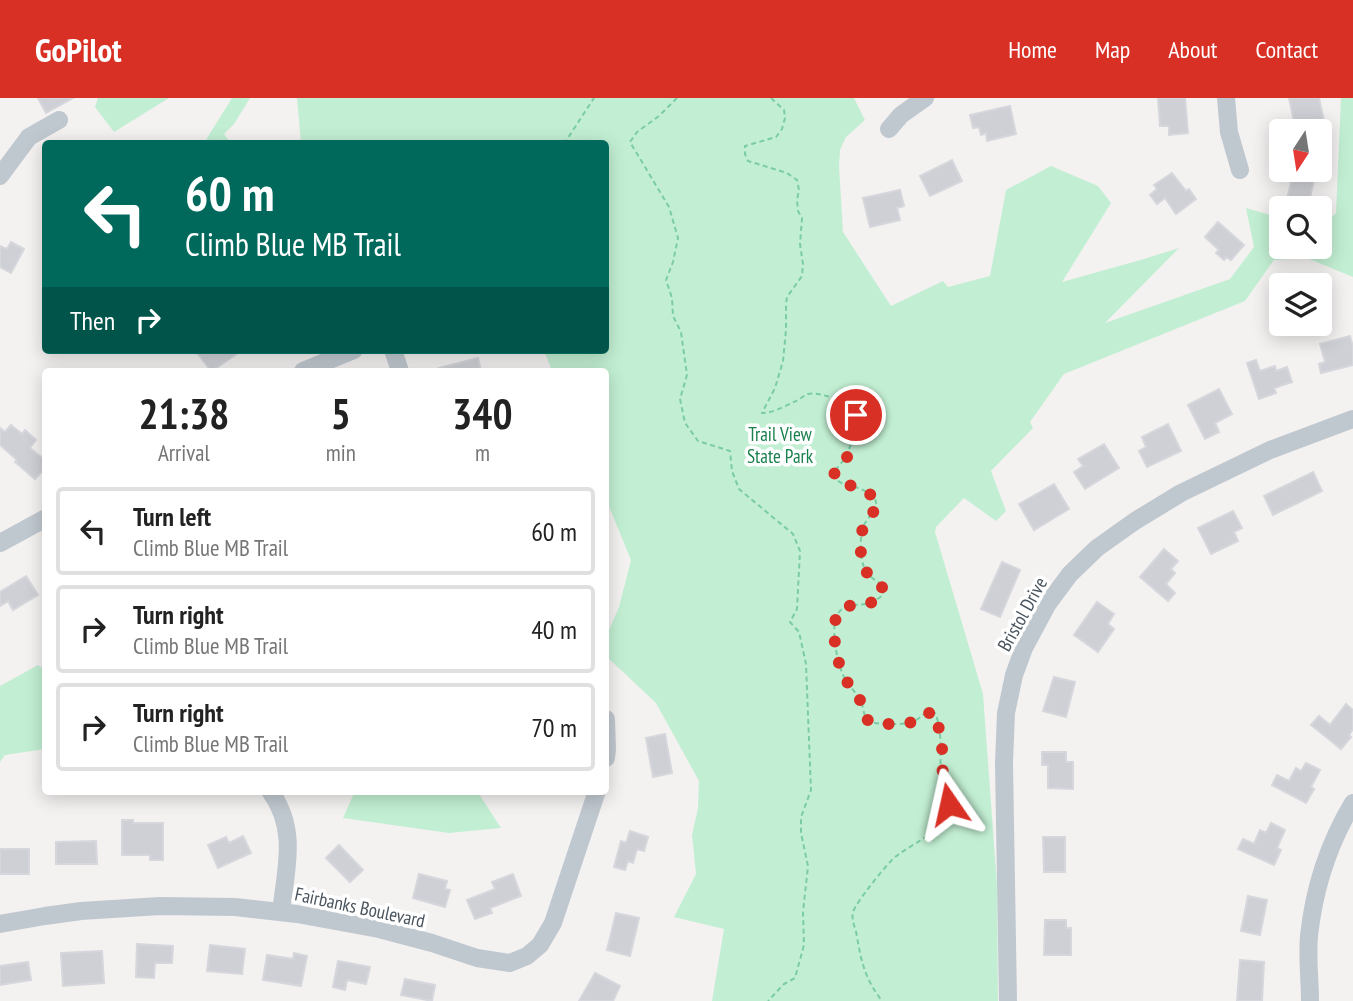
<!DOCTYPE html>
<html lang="en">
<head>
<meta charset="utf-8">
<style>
  :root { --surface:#fff; --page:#f2f2f2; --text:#222; --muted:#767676; --line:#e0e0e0; --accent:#d93025 }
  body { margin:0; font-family:"PT Sans Narrow",sans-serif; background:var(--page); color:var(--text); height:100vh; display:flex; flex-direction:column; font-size:26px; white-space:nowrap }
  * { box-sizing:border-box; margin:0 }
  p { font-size:23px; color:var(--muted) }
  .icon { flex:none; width:38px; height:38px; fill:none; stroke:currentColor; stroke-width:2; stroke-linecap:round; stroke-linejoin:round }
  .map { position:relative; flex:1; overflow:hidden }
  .panel { position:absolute; left:42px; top:270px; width:567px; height:427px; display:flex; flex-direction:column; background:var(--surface); border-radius:7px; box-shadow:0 4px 18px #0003 }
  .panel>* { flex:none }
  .banner { position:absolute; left:42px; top:42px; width:567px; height:214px; border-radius:7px; box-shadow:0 4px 18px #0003; background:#00695c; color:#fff; overflow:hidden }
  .needle { width:46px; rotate:192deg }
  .fabs { position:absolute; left:1269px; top:21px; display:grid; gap:14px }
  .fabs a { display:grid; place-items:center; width:63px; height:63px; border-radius:7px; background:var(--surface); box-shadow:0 4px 18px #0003; font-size:35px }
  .pin { position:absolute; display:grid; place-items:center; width:60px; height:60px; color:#fff; margin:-30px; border:4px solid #fff; border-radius:50%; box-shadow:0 2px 7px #0007 }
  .me { position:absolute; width:77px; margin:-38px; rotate:349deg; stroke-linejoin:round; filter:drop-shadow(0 0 5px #0008) }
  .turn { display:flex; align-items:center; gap:24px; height:147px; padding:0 28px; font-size:32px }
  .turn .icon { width:91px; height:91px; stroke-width:2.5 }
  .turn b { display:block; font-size:49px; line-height:60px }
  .then { display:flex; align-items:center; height:66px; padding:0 28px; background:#0003; gap:14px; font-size:26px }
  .eta { display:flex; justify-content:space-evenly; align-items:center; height:119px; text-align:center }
  .eta b { font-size:42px; font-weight:700; line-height:49px }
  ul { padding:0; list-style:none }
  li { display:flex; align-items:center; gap:21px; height:88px; margin:0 14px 10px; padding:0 14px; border:4px solid var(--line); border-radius:7px }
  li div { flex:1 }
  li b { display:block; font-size:26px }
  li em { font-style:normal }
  header { display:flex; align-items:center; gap:42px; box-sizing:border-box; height:98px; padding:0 35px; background:var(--accent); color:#fff }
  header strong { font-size:33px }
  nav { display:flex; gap:38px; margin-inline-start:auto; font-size:24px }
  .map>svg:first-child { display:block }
  .green { fill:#c2efd3 }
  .building { fill:#ced0d5; stroke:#d6d7dc; stroke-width:2 }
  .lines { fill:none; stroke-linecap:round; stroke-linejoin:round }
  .path { stroke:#7bcca4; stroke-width:2; stroke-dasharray:5 3.5; stroke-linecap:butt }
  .minor { stroke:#c0c8cf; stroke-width:18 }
  .route { stroke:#d93025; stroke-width:12; stroke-dasharray:0 21.6 }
  .labels { text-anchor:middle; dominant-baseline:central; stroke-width:7; stroke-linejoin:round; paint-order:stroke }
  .park-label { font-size:19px; fill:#1a804d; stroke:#fff }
  .street-label { font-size:19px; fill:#49545e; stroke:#fff }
</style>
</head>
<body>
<header>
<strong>GoPilot</strong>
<nav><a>Home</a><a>Map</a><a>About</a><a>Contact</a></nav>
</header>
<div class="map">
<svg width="1353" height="903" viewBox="0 0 1353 903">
  <rect width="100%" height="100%" fill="#f4f1f1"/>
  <!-- green -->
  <path class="green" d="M98,0H169L114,34L95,9Z
    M232,0H250L234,26L224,36L231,45H204Z
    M297,0H854L865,22L846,39L840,52L839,68L843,134L891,208L943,183L948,189L990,178L1006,92L1051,68L1098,88L1111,105L1062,184L1144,161L1179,150L1105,225L1230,181L1254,149L1246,110L1281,120V149H1320V131L1336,115L1341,0H1353V179L1307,160L1274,162L1245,203L1064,276L1030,324L1033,330L991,373L1006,413L996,423L964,400L936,429L935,434L983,596L997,787L998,903H712L724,831L674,819L696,776L692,737L698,710L699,683L656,605L606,558V539L619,509L631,462L606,401V273H552L544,252H606V46L301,45Z
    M38,567L45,572V651L5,657L0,664V588Z
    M355,693H477L501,730L449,735L343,720Z"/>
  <!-- building -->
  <path class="building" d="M38,0H73L46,15Z
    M1158,0H1185L1188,35L1169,37V28H1160Z
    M1289,0H1319L1324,23L1306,26L1308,33H1296Z
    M1010,8L1016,36L987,43L986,35L981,37L979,29L973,30L970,17Z
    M952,62L962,83L930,98L920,78Z
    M1172,75L1186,93L1189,91L1196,101L1176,116L1165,100L1157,106L1150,97L1157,91L1154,87Z
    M1293,76L1314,81L1308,110H1285Z
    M900,92L904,108L897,110L900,122L870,129L863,100Z
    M1218,124L1244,147L1231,162L1226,159L1224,162L1216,155L1219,152L1205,139Z
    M11,144L24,151L11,175L0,169V148L7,151Z
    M1350,238L1353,249V267L1321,275L1319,266L1325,264L1320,246Z
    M195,252H242L212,273H211Z
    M478,260L481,273H440L439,270Z
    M1256,262L1260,273L1275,268L1276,273L1287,269L1292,284L1274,290L1276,295L1259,301L1247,265Z
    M1219,291L1232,316L1215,325L1219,334L1205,341L1188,307Z
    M1168,326L1181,353L1147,369L1139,353L1146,349L1142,339Z
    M11,327L22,336L25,332L36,342L30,350L46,363V369L35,381L15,364L17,362L0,347V330L5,334Z
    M1104,346L1119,370L1085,391L1074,374L1083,368L1078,361Z
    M1313,374L1322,393L1273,417L1264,398Z
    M1054,386L1069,411L1034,432L1019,406Z
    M1233,413L1242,430L1234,434L1238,443L1211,456L1198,430Z
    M1164,451L1178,463L1171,471L1175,475L1166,486L1175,495L1168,503L1140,479Z
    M1002,464L1020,472L1000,519L981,511Z
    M26,478L38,497L13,512L8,503L0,508V494Z
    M1097,504L1114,516L1108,526L1114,531L1098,554L1074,537Z
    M1054,579L1075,584L1066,619L1043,613Z
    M1346,606L1353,612V631L1349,637L1351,639L1341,651L1311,627L1319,618L1330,627Z
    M665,636L672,675L653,679L646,640Z
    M1042,654H1066V664H1073V691L1048,690V667H1042Z
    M1306,665L1320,672L1311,689L1314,691L1306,705L1272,687L1277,677L1289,683L1296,670L1301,673Z
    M122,722H133V725H163V762H150V757H122Z
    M1271,725L1285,732L1277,750L1281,752L1274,767L1238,751L1243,741L1254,746L1260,732L1266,735Z
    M630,733L648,739L644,753L637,751L633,765L628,763L625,772L614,769L621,743L626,745Z
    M243,738L251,755L218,770L208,747L226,739L229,745Z
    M1043,739H1065V774H1044Z
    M96,743L97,766H56V744Z
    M339,747L363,772L350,784L326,760Z
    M0,751H29V776H0Z
    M419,776L447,783L445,791L450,792L445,809L413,800Z
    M513,776L521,798L490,810L492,815L475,821L467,802L495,791L492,784Z
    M1248,798L1267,802L1260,837L1241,833Z
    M616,815L639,820L630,858L607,852Z
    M1045,822H1066V830H1071V857H1044Z
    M137,846L173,848L172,865H155L154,880L136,879Z
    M210,847L245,851L242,876L207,873Z
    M102,853L104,885L63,888L61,855Z
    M294,855L307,858L301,888L263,882L267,857L293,861Z
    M1240,862L1264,864L1262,903H1237Z
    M338,863L370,869L366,886L347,882L345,892L333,889Z
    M28,864L31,882L0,887V868Z
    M595,875L620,888L613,903H579Z
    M405,881L435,887L432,903L401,897Z"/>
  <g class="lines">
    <!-- path -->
    <path class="path" d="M677,0L659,18L637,34L630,44L669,109L678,140L673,164L666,182L672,200L673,218L681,234L687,277L680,301L685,325L698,343L730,353L732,373L739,391L793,436L800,453L797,511L790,524L799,534L806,566L811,692L801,719V735L808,768L803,814L804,847L795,880L784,886L768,903
      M771,0L784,12L785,20L782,31L776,39L745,48V56L748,63L787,75L797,82L799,92L797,102L798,113L802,120L800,146L803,166L802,178L787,199L786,206V232L783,263L775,290L762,315C774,315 787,307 798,302C799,301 806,297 807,296C823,293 848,305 856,317L852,342L847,358L834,374C836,388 847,385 858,390C864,392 870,396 875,400L877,409C873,415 867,421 864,427C859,439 859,466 868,476C876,485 883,482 883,497C879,500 874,504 869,505C859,508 846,505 839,514C829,527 837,563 843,577C848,587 856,594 861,604C864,610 863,619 869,623C876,627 904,627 912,624C923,620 920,614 935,615C945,638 937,665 943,689C944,692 947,695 948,698C950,703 948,709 946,714C933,740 916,743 895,759C887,766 856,804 853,814C851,823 856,830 857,839C862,867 865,880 882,903
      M564,46L594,0"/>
    <!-- minor -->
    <path class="minor" d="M1226,0L1229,34L1240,72
      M889,31L901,17L925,0
      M0,78L29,39L59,22
      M393,252L400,273
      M303,273L354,252
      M0,445L46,420
      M606,621L607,652L606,660
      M270,693C298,731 286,770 281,814
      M0,826L45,818L81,813L160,808L235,809L297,816L379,831L432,845L477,860L510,865L527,858L540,847L553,825L597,693
      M1008,903L1004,665L1006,615L1014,577L1024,550L1047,507L1070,476L1097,450L1135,423L1181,395L1270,352L1353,321
      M1310,903C1310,882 1307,859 1309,838C1314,791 1329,745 1353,705"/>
  </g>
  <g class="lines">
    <!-- route -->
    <path class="route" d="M856,317L852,342L848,358L834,373C836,388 847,385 858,390C864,392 870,396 875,400L877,409C873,415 867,421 864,427C859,439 859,466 868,476C876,485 883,482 883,497C879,500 874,504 869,505C859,508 846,505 839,514C829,527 837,563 843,577C848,587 856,594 861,604C864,610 863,619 869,623C876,627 904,627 912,624C923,620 920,614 936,615L942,648L943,690L949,698V706"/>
  </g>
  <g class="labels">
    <!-- park labels -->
    <g class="park-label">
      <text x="780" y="336">Trail View<tspan x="780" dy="22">State Park</tspan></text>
    </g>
    <!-- street labels -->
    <g class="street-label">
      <text transform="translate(1022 516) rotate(-61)">Bristol Drive</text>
      <text transform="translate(360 809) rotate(12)">Fairbanks Boulevard</text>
    </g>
  </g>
</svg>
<div class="fabs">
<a><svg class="needle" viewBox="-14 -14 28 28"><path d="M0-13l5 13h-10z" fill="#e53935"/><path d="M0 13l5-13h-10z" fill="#767676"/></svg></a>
<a><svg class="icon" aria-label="search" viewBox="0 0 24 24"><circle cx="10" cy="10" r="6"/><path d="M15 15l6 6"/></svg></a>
<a><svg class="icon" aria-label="layers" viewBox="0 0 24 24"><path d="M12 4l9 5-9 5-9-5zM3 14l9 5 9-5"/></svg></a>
</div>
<div class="pin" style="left:856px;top:317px;background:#d93025"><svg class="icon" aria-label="arrive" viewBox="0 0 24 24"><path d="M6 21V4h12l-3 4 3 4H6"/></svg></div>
<svg class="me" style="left:949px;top:706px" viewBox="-20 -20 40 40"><path d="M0-17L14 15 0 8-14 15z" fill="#d93025" stroke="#fff" stroke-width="4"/></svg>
<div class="banner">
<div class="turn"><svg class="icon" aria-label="left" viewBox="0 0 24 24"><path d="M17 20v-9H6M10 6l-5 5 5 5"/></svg><div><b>60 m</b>Climb Blue MB Trail</div></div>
<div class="then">Then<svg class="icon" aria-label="right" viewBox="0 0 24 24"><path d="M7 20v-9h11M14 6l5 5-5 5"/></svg></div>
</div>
<section class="panel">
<div class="eta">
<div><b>21:38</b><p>Arrival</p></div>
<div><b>5</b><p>min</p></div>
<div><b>340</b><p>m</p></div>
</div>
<ul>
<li><svg class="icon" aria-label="left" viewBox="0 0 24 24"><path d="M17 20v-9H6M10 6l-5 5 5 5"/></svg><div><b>Turn left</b><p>Climb Blue MB Trail</p></div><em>60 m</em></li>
<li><svg class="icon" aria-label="right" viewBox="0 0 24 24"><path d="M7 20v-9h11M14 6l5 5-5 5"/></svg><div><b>Turn right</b><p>Climb Blue MB Trail</p></div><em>40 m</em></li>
<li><svg class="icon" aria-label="right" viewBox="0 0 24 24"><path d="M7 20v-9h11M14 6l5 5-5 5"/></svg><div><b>Turn right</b><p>Climb Blue MB Trail</p></div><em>70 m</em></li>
</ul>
</section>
</div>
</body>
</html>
